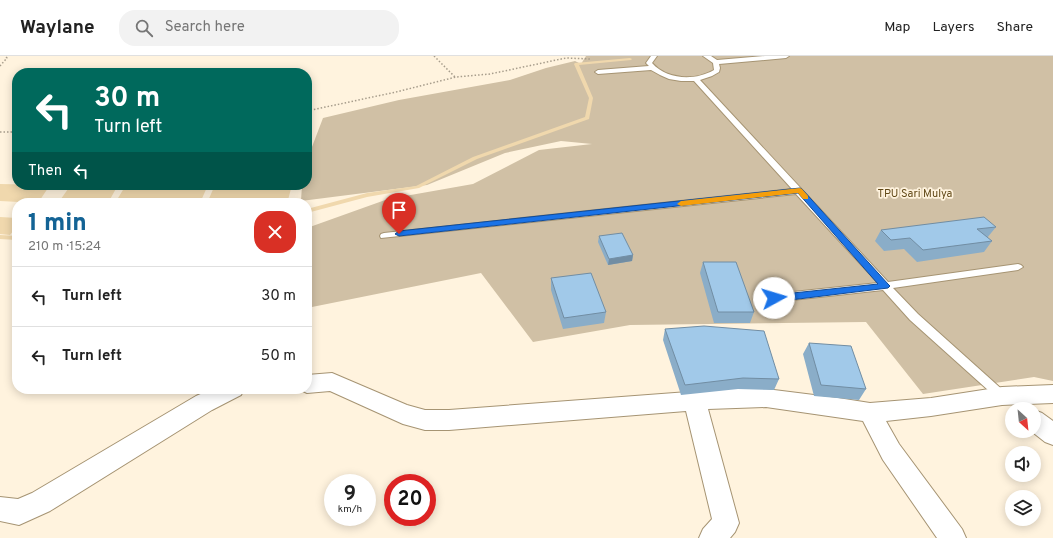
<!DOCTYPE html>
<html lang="en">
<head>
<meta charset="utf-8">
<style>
  :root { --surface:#fff; --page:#f2f2f2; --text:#222; --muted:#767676; --line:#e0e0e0; --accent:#136395 }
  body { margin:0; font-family:Overpass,sans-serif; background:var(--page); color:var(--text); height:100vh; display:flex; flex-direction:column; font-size:15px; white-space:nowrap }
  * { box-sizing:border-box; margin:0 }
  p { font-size:13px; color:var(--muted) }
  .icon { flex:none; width:22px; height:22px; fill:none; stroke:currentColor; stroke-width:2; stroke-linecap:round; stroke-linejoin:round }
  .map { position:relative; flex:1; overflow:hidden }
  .side { position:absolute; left:12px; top:142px; width:300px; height:196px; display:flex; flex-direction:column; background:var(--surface); border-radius:16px; box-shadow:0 2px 10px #0003 }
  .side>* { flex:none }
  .banner { position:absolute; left:12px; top:12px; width:300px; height:122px; border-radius:16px; box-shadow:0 2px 10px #0003; background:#00695c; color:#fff; overflow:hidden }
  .needle { width:26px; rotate:153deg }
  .controls { position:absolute; left:1005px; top:346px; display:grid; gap:8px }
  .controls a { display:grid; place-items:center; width:36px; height:36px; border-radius:50%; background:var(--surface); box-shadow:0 2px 10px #0003; font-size:20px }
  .speed { position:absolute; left:324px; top:418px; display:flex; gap:8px; font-size:20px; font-weight:700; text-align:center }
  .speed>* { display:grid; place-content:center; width:52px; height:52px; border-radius:50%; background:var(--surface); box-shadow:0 2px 10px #0003; line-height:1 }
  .speed small { font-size:10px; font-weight:400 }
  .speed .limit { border:6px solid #d22; background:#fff; color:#111 }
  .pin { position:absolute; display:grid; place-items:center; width:34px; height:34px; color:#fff; margin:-41px -17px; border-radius:50% 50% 50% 0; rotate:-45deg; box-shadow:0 0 4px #0007 }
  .pin .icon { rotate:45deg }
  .me { position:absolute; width:44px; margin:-22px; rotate:84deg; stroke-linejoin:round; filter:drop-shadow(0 0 3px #0008) }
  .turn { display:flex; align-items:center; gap:14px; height:84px; padding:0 16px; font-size:18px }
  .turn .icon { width:52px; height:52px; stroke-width:2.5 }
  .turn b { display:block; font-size:28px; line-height:34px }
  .then { display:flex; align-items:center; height:38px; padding:0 16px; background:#0003; gap:8px; font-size:15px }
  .round { display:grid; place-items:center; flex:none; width:42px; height:42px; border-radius:16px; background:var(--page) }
  .head { display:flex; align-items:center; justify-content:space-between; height:68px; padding:0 16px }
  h1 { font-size:24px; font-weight:800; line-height:30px; color:var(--accent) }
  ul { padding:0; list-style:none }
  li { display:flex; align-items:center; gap:12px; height:60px; padding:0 16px; border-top:1px solid var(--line) }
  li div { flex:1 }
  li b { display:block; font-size:15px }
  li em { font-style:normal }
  header { display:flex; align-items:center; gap:24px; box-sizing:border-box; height:56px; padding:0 20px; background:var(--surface); border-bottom:1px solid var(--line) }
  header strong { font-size:19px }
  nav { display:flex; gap:22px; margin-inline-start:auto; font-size:14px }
  .search { width:280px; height:36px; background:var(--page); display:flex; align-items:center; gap:10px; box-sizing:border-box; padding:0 14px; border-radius:16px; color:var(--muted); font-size:15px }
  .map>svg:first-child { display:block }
  .green { fill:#d0c0a5 }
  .water { fill:#f0d8ad }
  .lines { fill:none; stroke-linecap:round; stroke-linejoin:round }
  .stream { fill:#f0d8ad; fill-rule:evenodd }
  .lane-casing { stroke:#a69473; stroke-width:2 }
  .street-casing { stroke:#a69473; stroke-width:2 }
  .path { stroke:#a79d8c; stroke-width:1.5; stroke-dasharray:1.5 2; stroke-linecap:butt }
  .lane { fill:#fff; fill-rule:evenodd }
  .street { fill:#fff; fill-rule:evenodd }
  .wall { fill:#8aadc8 }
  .shaded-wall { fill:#718da3 }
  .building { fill:#a1c9e9; stroke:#718da3 }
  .route { fill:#1a73e8; stroke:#114b97 }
  .slow { fill:#f59e0b }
  .labels { text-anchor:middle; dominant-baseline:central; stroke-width:3.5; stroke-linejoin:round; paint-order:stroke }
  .park-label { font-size:11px; fill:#614816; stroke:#fff3de }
</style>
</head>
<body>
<header>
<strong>Waylane</strong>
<div class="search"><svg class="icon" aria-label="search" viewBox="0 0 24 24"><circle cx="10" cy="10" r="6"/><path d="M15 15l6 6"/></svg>Search here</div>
<nav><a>Map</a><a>Layers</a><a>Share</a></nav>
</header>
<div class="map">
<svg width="1053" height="482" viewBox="0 0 1053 482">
  <rect width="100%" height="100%" fill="#fff3de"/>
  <!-- green -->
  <path class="green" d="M586,0H1053V325L1034,321L923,338L866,266L630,269L533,286L481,217L307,252V172L388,143L473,128L539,94L592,88L561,85L505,97L427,129L301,145L302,129H307V104L323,62L399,44L510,24L546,12L575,5L581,8Z"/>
  <!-- water -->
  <path class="water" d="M0,128L50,129L38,147L0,145Z
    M118,129L108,147H58L68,133Z
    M126,129H208L200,147H115Z
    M215,129H292L288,144L254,147H207Z
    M0,161L17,162V170L10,179L0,178Z"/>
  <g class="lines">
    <!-- stream -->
    <path class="stream" d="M630,2L632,3L631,4L579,9L593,42L589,63L477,103L419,132L367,141L307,157V153L367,137L416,130L473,101L585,61L589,42L574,8L575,7Z
      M0,179L17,180V184L0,183Z"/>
    <defs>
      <path id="lane" d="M651,0H657L652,7C667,24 695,25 714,14L713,7L703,0H711L717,4L765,0H789L786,2L719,8L720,12L719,16L712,20L700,24L888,226L1018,208L1021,209L1023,211L1018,214L893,232L918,258L1006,337L1008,340L1006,343L1002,345L998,343L910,264L883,234L774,246L770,245L769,242L770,239L774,238L878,227L796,138L381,182L380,180L381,178L384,177L792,133L694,25H681L669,23L660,19L651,14L598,18L595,16L598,14L649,10L646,7Z"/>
      <path id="street" d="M332,317L407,349L425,354H449L728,333H766L838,342L870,347L931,342L1002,331L1053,329V347L1002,349L931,360L886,365L899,388L962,473L966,482H937L883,404L863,365L766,351L708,353L739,467L735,476L730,482H699L703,473L712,463L686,355L449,374H425L403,368L330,335L307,337L299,333H307V319Z
        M212,333H244L241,339L212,354L50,455L19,469L0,465V441L18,443L32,437L196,340Z
        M1034,354L1042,357L1053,365V389L1045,386L1031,375H1034Z"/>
    </defs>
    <!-- lane casing -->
    <use href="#lane" class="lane-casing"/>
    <!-- street casing -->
    <use href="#street" class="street-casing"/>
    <!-- path -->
    <path class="path" d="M434,0L455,21
      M0,10L7,2L5,0
      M307,55L396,36L456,21L490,18L566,2L591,3
      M0,76H17"/>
    <!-- lane -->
    <use href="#lane" class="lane"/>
    <!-- street -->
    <use href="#street" class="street"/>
  </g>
  <!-- wall -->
  <path class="wall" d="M996,171L987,182L992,185L984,196L917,206L904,193L884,195L875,185L881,174Z
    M599,180L633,199L632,205L608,209L598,186Z
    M703,206L754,256L750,267H714L700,217Z
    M551,222L606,256L604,267L563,273L551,234Z
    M665,273L779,323L774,334L738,333L681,339L663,284Z
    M809,287L866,333L859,344L814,340L803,298Z"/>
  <!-- shaded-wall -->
  <path class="shaded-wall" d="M633,199L632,205L608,209L609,203Z"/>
  <!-- building -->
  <path class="building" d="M984,161L996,171L977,173L992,185L923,194L910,182L891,184L881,174Z
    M622,177L633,199L609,203L599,180Z
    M703,206H736L754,256H718Z
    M591,217L606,256L564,262L551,222Z
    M704,270L764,275L779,323L743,322L685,329L665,273Z
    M809,287L851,290L866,333L821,329Z"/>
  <!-- route -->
  <path class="route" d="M800,132L802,133L888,228L890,230L888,232L774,246L771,245L770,242L771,240L774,239L878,228L798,137L399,180L395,178L399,175Z"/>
  <!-- slow -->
  <path class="slow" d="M800,132L802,133L808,140V143H803L798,137L681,150L677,148L681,145Z"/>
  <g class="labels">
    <!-- park labels -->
    <g class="park-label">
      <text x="915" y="138">TPU Sari Mulya</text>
    </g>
  </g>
</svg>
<div class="controls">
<a><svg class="needle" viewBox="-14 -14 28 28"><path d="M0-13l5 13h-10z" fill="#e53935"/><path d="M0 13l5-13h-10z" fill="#767676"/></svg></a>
<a><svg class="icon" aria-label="sound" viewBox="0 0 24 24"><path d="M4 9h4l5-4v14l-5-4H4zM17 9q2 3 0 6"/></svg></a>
<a><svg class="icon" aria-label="layers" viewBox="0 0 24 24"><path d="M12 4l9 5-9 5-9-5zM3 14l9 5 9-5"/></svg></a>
</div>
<div class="speed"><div>9<small>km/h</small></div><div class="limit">20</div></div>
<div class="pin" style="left:399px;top:178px;background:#d93025"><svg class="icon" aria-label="arrive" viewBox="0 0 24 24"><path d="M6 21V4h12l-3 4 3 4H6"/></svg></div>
<svg class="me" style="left:774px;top:242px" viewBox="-20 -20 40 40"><circle r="19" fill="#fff"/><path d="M0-13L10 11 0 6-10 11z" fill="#1a73e8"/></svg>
<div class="banner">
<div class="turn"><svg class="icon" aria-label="left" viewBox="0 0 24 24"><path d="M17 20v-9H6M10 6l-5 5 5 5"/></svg><div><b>30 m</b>Turn left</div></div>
<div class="then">Then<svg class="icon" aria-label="left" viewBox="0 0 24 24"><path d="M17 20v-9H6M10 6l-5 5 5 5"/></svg></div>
</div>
<section class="side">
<div class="head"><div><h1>1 min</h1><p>210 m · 15:24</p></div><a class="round" style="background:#d93025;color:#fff"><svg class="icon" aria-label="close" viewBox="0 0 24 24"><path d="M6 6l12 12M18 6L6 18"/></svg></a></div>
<ul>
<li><svg class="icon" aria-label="left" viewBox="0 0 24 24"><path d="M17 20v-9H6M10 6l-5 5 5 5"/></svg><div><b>Turn left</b></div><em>30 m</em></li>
<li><svg class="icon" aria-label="left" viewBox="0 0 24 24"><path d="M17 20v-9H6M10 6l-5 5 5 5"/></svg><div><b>Turn left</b></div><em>50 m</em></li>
</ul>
</section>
</div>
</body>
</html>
